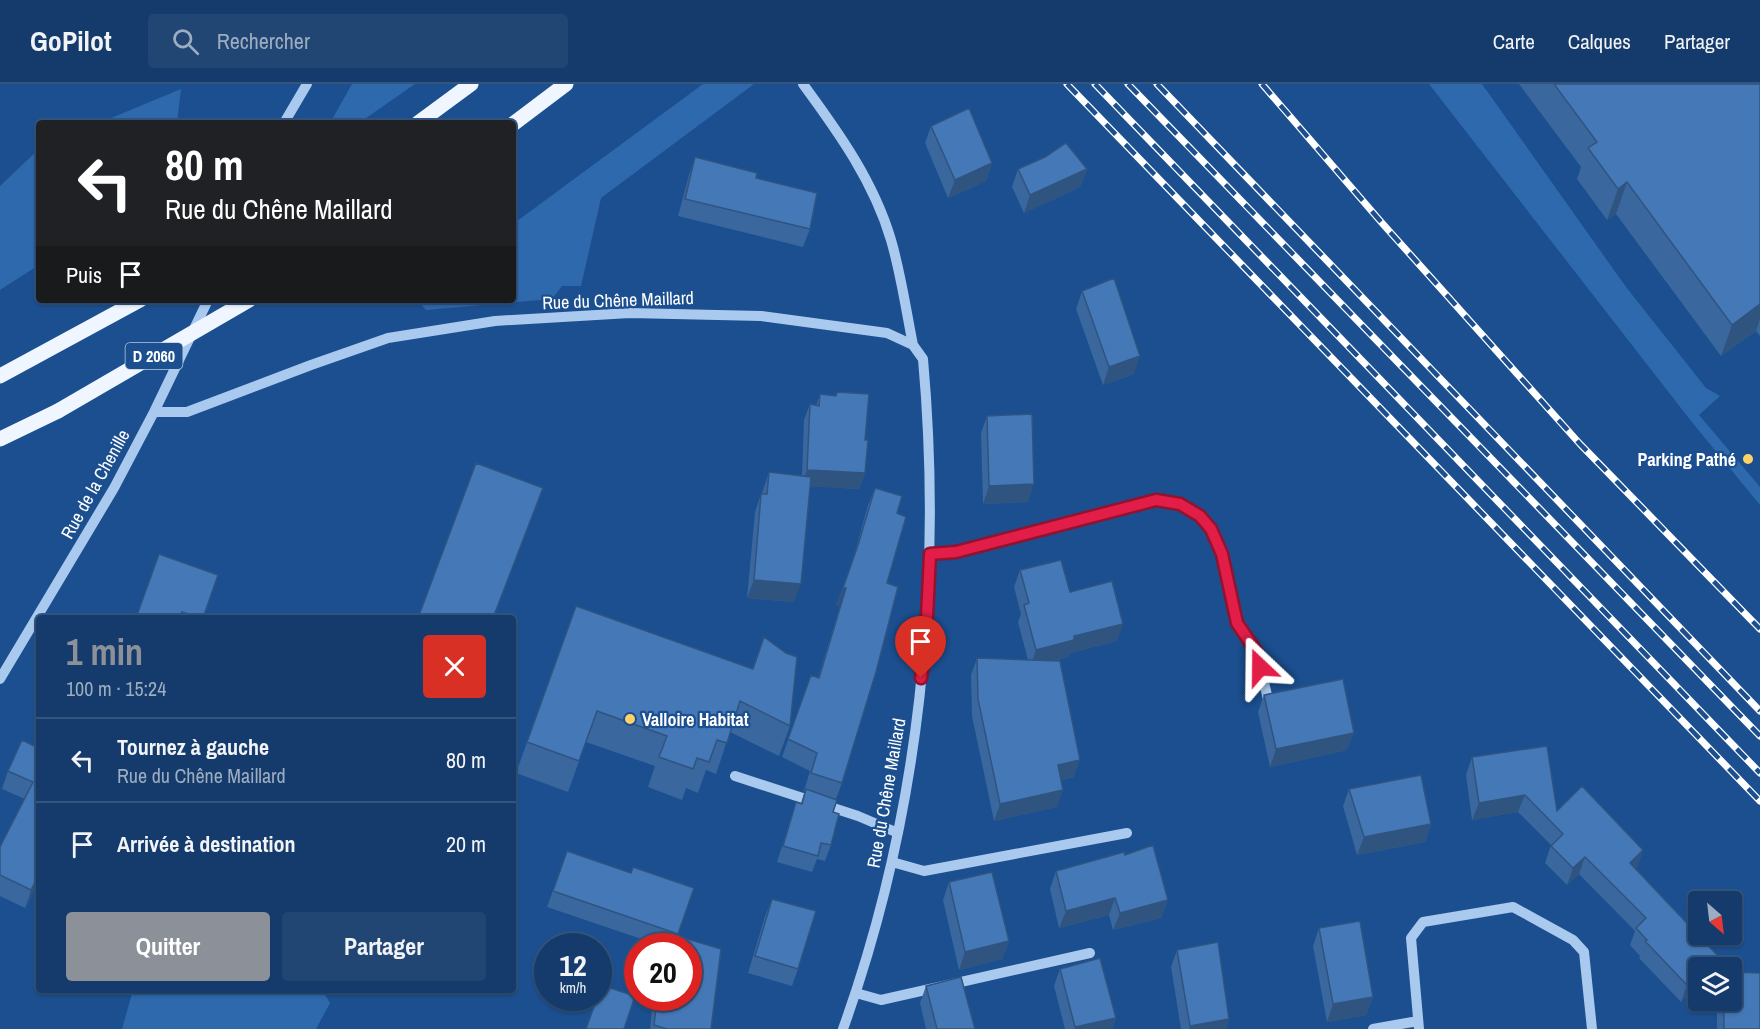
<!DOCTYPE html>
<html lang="fr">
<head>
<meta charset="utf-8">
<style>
  :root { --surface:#143b6b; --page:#214673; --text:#f1f3f6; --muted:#9dadc1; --line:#33557e; --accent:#8c9099 }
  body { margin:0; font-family:"Archivo Narrow",sans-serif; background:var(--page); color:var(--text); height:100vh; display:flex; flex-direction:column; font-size:22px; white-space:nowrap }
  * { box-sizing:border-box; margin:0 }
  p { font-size:20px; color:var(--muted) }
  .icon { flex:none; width:33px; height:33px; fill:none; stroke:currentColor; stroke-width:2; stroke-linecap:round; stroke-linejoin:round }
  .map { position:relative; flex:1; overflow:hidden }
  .sheet { position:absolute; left:36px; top:531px; width:480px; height:378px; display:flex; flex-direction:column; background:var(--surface); border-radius:6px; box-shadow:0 2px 4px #0004,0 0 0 2px var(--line) }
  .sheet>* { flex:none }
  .guide { position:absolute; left:36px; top:36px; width:480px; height:183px; border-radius:6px; box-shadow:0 2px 4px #0004,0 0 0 2px var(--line); background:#202124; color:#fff; overflow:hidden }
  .needle { width:39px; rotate:152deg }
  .tools { position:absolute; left:1688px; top:807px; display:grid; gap:12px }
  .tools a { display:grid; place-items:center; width:54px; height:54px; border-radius:6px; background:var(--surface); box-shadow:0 2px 4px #0004,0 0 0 2px var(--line); font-size:30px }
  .speed { position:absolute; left:534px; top:849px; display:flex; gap:12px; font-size:30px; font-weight:700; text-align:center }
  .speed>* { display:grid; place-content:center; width:78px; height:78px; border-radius:50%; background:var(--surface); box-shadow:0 2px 4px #0004,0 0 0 2px var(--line); line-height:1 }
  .speed small { font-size:15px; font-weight:400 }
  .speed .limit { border:9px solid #d22; background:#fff; color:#111 }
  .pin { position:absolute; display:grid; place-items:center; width:51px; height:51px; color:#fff; margin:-62px -26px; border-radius:50% 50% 50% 0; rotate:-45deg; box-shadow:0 0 6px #0007 }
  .pin .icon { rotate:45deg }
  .me { position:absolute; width:66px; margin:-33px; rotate:337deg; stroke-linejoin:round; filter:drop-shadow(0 0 4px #0008) }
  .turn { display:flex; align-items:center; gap:21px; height:126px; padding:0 30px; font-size:27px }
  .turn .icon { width:78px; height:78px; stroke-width:2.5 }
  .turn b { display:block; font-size:42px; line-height:51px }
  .then { display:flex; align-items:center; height:57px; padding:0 30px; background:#0003; gap:12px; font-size:22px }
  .round { display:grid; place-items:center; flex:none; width:63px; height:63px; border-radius:6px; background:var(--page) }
  .summary { display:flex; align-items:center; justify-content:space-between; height:102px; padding:0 30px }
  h1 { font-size:36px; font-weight:700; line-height:45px; color:var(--accent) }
  .primary-button { display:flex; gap:12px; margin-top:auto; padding:12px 30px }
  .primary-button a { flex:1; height:69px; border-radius:6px; background:var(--accent); color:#fff; font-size:24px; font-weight:700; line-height:69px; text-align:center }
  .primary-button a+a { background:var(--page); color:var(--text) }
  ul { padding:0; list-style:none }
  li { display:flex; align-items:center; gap:18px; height:84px; padding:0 30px; border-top:2px solid var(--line) }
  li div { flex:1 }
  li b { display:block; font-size:22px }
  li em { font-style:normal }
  header { display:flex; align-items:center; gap:36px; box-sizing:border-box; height:84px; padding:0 30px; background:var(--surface); border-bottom:2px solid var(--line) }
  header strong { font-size:28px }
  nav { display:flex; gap:33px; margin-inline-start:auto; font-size:21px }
  .search { width:420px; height:54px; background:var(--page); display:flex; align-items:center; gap:15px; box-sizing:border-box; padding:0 21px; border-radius:6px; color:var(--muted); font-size:22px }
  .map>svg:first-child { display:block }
  .green { fill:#2e69ad }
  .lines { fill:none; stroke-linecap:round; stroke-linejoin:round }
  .minor { stroke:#a9c9ee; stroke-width:10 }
  .major { stroke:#f0f6ff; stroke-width:15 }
  .rail-casing { stroke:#fff; stroke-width:7 }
  .rail { stroke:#1b4f8f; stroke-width:4.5; stroke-dasharray:14; stroke-linecap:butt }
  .major-bridge { stroke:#f0f6ff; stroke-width:15 }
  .wall { fill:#3a679d }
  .shaded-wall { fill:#305480 }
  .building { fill:#4478b7; stroke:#305480; stroke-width:1.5 }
  .route-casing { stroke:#92132f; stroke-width:15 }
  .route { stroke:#e11d48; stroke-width:10 }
  .poi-dot { fill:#ffd166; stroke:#1b4f8f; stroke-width:2 }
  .labels { text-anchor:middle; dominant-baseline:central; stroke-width:4.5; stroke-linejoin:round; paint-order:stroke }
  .shield { fill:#1b4f8f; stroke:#bbcadd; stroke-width:1.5 }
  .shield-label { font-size:16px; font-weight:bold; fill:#fff }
  .street-label { font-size:18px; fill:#fff; stroke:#1b4f8f }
  .poi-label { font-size:18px; font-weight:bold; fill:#fff; stroke:#1b4f8f; text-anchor:end }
</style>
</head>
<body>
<header>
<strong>GoPilot</strong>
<div class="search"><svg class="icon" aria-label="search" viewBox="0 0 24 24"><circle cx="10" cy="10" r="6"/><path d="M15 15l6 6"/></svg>Rechercher</div>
<nav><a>Carte</a><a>Calques</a><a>Partager</a></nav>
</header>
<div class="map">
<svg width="1760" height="945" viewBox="0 0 1760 945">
  <rect width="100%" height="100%" fill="#1b4f8f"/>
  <!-- green -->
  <path class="green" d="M352,0H415L359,39H330Z
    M703,0H754L601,114L581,202H562L552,215L426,226L417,216H513V140Z
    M1429,0H1482L1626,203L1706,304L1720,312L1699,331L1760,403V421L1691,337Z
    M181,5L177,39H99Z
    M39,65V181L0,206V102Z
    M133,906H322L330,919L316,945H122Z"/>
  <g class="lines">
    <!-- minor -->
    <path class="minor" d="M803,0C839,49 874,98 891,156C901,190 906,226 913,261
      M284,39L307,0
      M154,328H187L311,281L388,254L495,237L630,229L761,232L887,249L913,261L923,275C943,500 920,731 843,945
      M930,470L956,468L1156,416L1180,420L1200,432L1211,445L1222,470L1237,539L1256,566L1268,615
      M0,595L114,404L154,328L208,216
      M735,692L858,732L898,749
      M892,778L924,787L1127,749
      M856,909L881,916L1090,869
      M1373,945L1418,937
      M1419,945L1411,854L1423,838L1513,823L1573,856L1584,868L1592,945"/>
    <!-- major -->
    <path class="major" d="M418,39L471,0
      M513,40L566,0
      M0,292L140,216
      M0,355L58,327"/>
    <defs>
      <path id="rail" d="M1067,0L1760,717
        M1095,0L1760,689
        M1128,0L1760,652
        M1157,0L1760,627
        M1262,0L1382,139L1580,360L1760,545"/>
    </defs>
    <!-- rail casing -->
    <use href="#rail" class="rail-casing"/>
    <!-- rail -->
    <use href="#rail" class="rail"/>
    <!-- major-bridge -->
    <path class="major-bridge" d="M58,327L249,216"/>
  </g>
  <!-- wall -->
  <path class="wall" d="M1519,0H1760V252L1756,247L1721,272L1616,130L1607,136L1577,95L1581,83Z
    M931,42L992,79L986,97L948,114L925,59Z
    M695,73L810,145L803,163L678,132L689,91Z
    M1045,73L1087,85L1080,103L1024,129L1012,103L1018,85Z
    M1082,207L1134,290L1103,301L1076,225Z
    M837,308L865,356V389L859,405L810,402L794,518L747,514L755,428L761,410H762L763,406L769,388L802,392L804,336L810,320L816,322L820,310L836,312Z
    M987,332L1028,418L983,420L981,349Z
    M875,404L897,429L887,499L842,699L836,715L833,728L831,761L825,777L817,775L812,788L777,778L791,734L796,718L801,719L805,707H804L810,687L782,673L811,591L818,594L840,522H836L852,479L868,421Z
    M159,470L203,534H136Z
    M1020,486L1070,508L1117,557L1070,569L1068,573L1053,577L1074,693L1061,696L1057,723L994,737L972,632L971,591L977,574L1028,576L1018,538L1021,530L1014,503Z
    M576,522L752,585L764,553L790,642L779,672L730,648L716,690L706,686L698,709L686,704L682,716L648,703L655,682L586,658L568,708L516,689Z
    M1264,611L1347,666L1270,683L1258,628Z
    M39,652V796L25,824L0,812V763L25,715L2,705L8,687L34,662Z
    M1472,673L1557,727L1643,766L1637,783L1635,785L1718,872L1681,918L1639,874L1640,872L1630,861L1635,847L1579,790L1567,801L1545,779L1551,761L1518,728L1472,736L1466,691Z
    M1349,705L1431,740L1425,758L1357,771L1343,722Z
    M567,767L631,789L633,783L694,804L677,852L721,865L711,945H650L653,914H688V862H659V861L547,823Z
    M1125,771L1168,816L1161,834L1113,846L1109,831L1059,844L1050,805L1056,787Z
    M949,798L1009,857L1002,875L959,886L943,816Z
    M772,815L798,885L792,902L748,889L765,832Z
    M1319,844L1373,913L1366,931L1327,938L1313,862Z
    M1177,866L1229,935L1226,945H1181L1171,883Z
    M1060,885L1116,934L1112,945H1065L1054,902Z
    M926,902L975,945H926L920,919Z
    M1717,916H1731L1760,945H1717Z"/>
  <!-- shaded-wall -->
  <path class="shaded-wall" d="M992,79L986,97L948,114L955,96Z
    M1087,85L1080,103L1024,129L1030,111Z
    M1627,98L1616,130L1607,136L1618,105Z
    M1760,220V235L1756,247L1721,272L1732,241Z
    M1140,272L1134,290L1103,301L1109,283Z
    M807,386L865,389L859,405L801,402Z
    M1034,400L1028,418L983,420L989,402Z
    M754,496L801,500L794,518L747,514Z
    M843,504H846L840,522H836Z
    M1123,540L1117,557L1070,569L1068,573L1030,583L1036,566L1074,552Z
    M1354,649L1347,666L1270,683L1276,665Z
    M1080,676L1074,693L1052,699L1058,681Z
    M1063,706L1057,723L994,737L1000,720Z
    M1525,711L1518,728L1472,736L1479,719Z
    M1431,740L1425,758L1357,771L1364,753Z
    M1643,766L1637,783L1623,796L1630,779Z
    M1585,773L1579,790L1567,801L1573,784Z
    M39,791V796L25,824L31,806Z
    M1115,814L1109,831L1059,844L1066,827Z
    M1168,816L1161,834L1113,846L1120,829Z
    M1009,857L1002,875L959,886L965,868Z
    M1718,872L1713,884H1705Z
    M1698,891V902L1681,918L1687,901Z
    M1373,913L1366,931L1327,938L1333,920Z
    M1116,934L1112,945H1075V943Z
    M1229,935L1226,945H1189L1190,942Z"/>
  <!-- building -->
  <path class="building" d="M1554,0H1760V220L1732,241L1627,98L1618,105L1588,64L1597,58Z
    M969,24L992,79L955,96L931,42Z
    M1066,59L1087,85L1030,111L1018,85L1045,73Z
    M695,73L757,89L756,94L817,109L810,145L685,115Z
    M1114,194L1140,272L1109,283L1082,207Z
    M837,308L869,310L865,356H868L865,389L807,386L810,320L819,322L820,310L836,312Z
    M1032,330L1034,400L989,402L987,332Z
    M476,379L543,404L493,534H418Z
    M769,388L811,393L801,500L754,496L761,410H767Z
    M875,404L902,412L897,429L906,433L887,499L898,503L876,588L842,699L811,689L817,669L788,655L811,591L819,594L846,504H843L858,461Z
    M159,470L218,491L203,534H200L182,528L179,534H136Z
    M1061,476L1070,508L1112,497L1123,540L1074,552V556L1036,566L1024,521L1029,519L1020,486Z
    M576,522L753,585L764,553L786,569L797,573L790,642L740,617L727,659L717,656L709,678L697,674L693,685L659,673L667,652L597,627L579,677L527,658Z
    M977,574L1060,577L1080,676L1058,681L1063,706L1000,720L978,615Z
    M1343,595L1354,649L1276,665L1264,611Z
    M39,652V791L31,806L0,791V763L33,698L8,687L22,656L34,662Z
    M1547,662L1557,727L1582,702L1643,766L1630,779L1718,872L1705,884H1698V891L1687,901L1645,857L1647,856L1636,844L1646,834L1585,773L1573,784L1551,762L1563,750L1525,711L1479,719L1472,673Z
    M1421,691L1431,740L1364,753L1349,705Z
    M806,705L837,716L833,728L839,730L831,761L821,759L818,772L783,762L796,718L802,720Z
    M1153,761L1168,816L1120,829L1115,814L1066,827L1056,787L1124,768L1125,771Z
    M567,767L631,789L633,783L694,804L678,850L553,807Z
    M992,788L1009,857L965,868L949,798Z
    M772,815L816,827L798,885L755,872Z
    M1360,837L1373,913L1333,920L1319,844Z
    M664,848L721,865L711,945H667L654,941L657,914H688V862H663Z
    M1218,858L1229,935L1190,942L1177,866Z
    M1100,874L1116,934L1075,943L1060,885Z
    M1731,888L1760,889V945H1724V916H1731Z
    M961,893L975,945H937L926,902Z
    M601,901L635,912L624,945H586L597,914H598V908Z"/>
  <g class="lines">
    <defs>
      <path id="route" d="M921,594L926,554L930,470L956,468L1156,416L1180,420L1200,432L1211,445L1222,470L1237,539L1256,567L1260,583"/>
    </defs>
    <!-- route casing -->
    <use href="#route" class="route-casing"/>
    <!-- route -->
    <use href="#route" class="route"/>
  </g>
  <!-- markers -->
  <g class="poi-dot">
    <circle cx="1748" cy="375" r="6"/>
    <circle cx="630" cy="635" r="6"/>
  </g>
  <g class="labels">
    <!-- shield labels -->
    <rect class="shield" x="125.5" y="259" width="57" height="26" rx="4.5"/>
    <g class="shield-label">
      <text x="154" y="272">D 2060</text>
    </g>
    <!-- street labels -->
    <g class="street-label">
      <text transform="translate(618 216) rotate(-2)">Rue du Chêne Maillard</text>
      <text transform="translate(95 400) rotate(-61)">Rue de la Chenille</text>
      <text transform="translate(886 709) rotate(-80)">Rue du Chêne Maillard</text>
    </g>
    <!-- poi labels -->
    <g class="poi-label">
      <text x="1736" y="375">Parking Pathé</text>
      <text x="642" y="635" text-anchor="start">Valloire Habitat</text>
    </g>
  </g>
</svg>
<div class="tools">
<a><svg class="needle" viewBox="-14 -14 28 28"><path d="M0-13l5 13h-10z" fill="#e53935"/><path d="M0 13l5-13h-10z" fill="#9dadc1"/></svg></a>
<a><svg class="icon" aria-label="layers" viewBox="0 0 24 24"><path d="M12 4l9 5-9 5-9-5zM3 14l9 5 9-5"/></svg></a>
</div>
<div class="speed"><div>12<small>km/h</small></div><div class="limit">20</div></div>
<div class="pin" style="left:921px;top:594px;background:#d93025"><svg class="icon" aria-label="arrive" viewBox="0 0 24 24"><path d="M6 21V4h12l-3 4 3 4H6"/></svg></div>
<svg class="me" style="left:1260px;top:583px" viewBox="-20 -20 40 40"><path d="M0-17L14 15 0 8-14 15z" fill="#e11d48" stroke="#fff" stroke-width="4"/></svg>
<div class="guide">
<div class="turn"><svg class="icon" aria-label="left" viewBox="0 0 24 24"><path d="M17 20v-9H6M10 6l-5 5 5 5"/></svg><div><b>80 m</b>Rue du Chêne Maillard</div></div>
<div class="then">Puis<svg class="icon" aria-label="arrive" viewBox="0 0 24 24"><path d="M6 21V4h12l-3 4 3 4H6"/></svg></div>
</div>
<section class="sheet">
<div class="summary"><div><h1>1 min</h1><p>100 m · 15:24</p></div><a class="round" style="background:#d93025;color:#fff"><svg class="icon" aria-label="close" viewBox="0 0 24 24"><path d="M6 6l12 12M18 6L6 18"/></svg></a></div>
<ul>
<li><svg class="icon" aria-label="left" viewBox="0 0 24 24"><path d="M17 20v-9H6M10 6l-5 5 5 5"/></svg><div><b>Tournez à gauche</b><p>Rue du Chêne Maillard</p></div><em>80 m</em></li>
<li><svg class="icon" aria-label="arrive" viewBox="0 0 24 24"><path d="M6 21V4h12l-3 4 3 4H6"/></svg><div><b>Arrivée à destination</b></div><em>20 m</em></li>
</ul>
<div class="primary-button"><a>Quitter</a><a>Partager</a></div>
</section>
</div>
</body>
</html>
